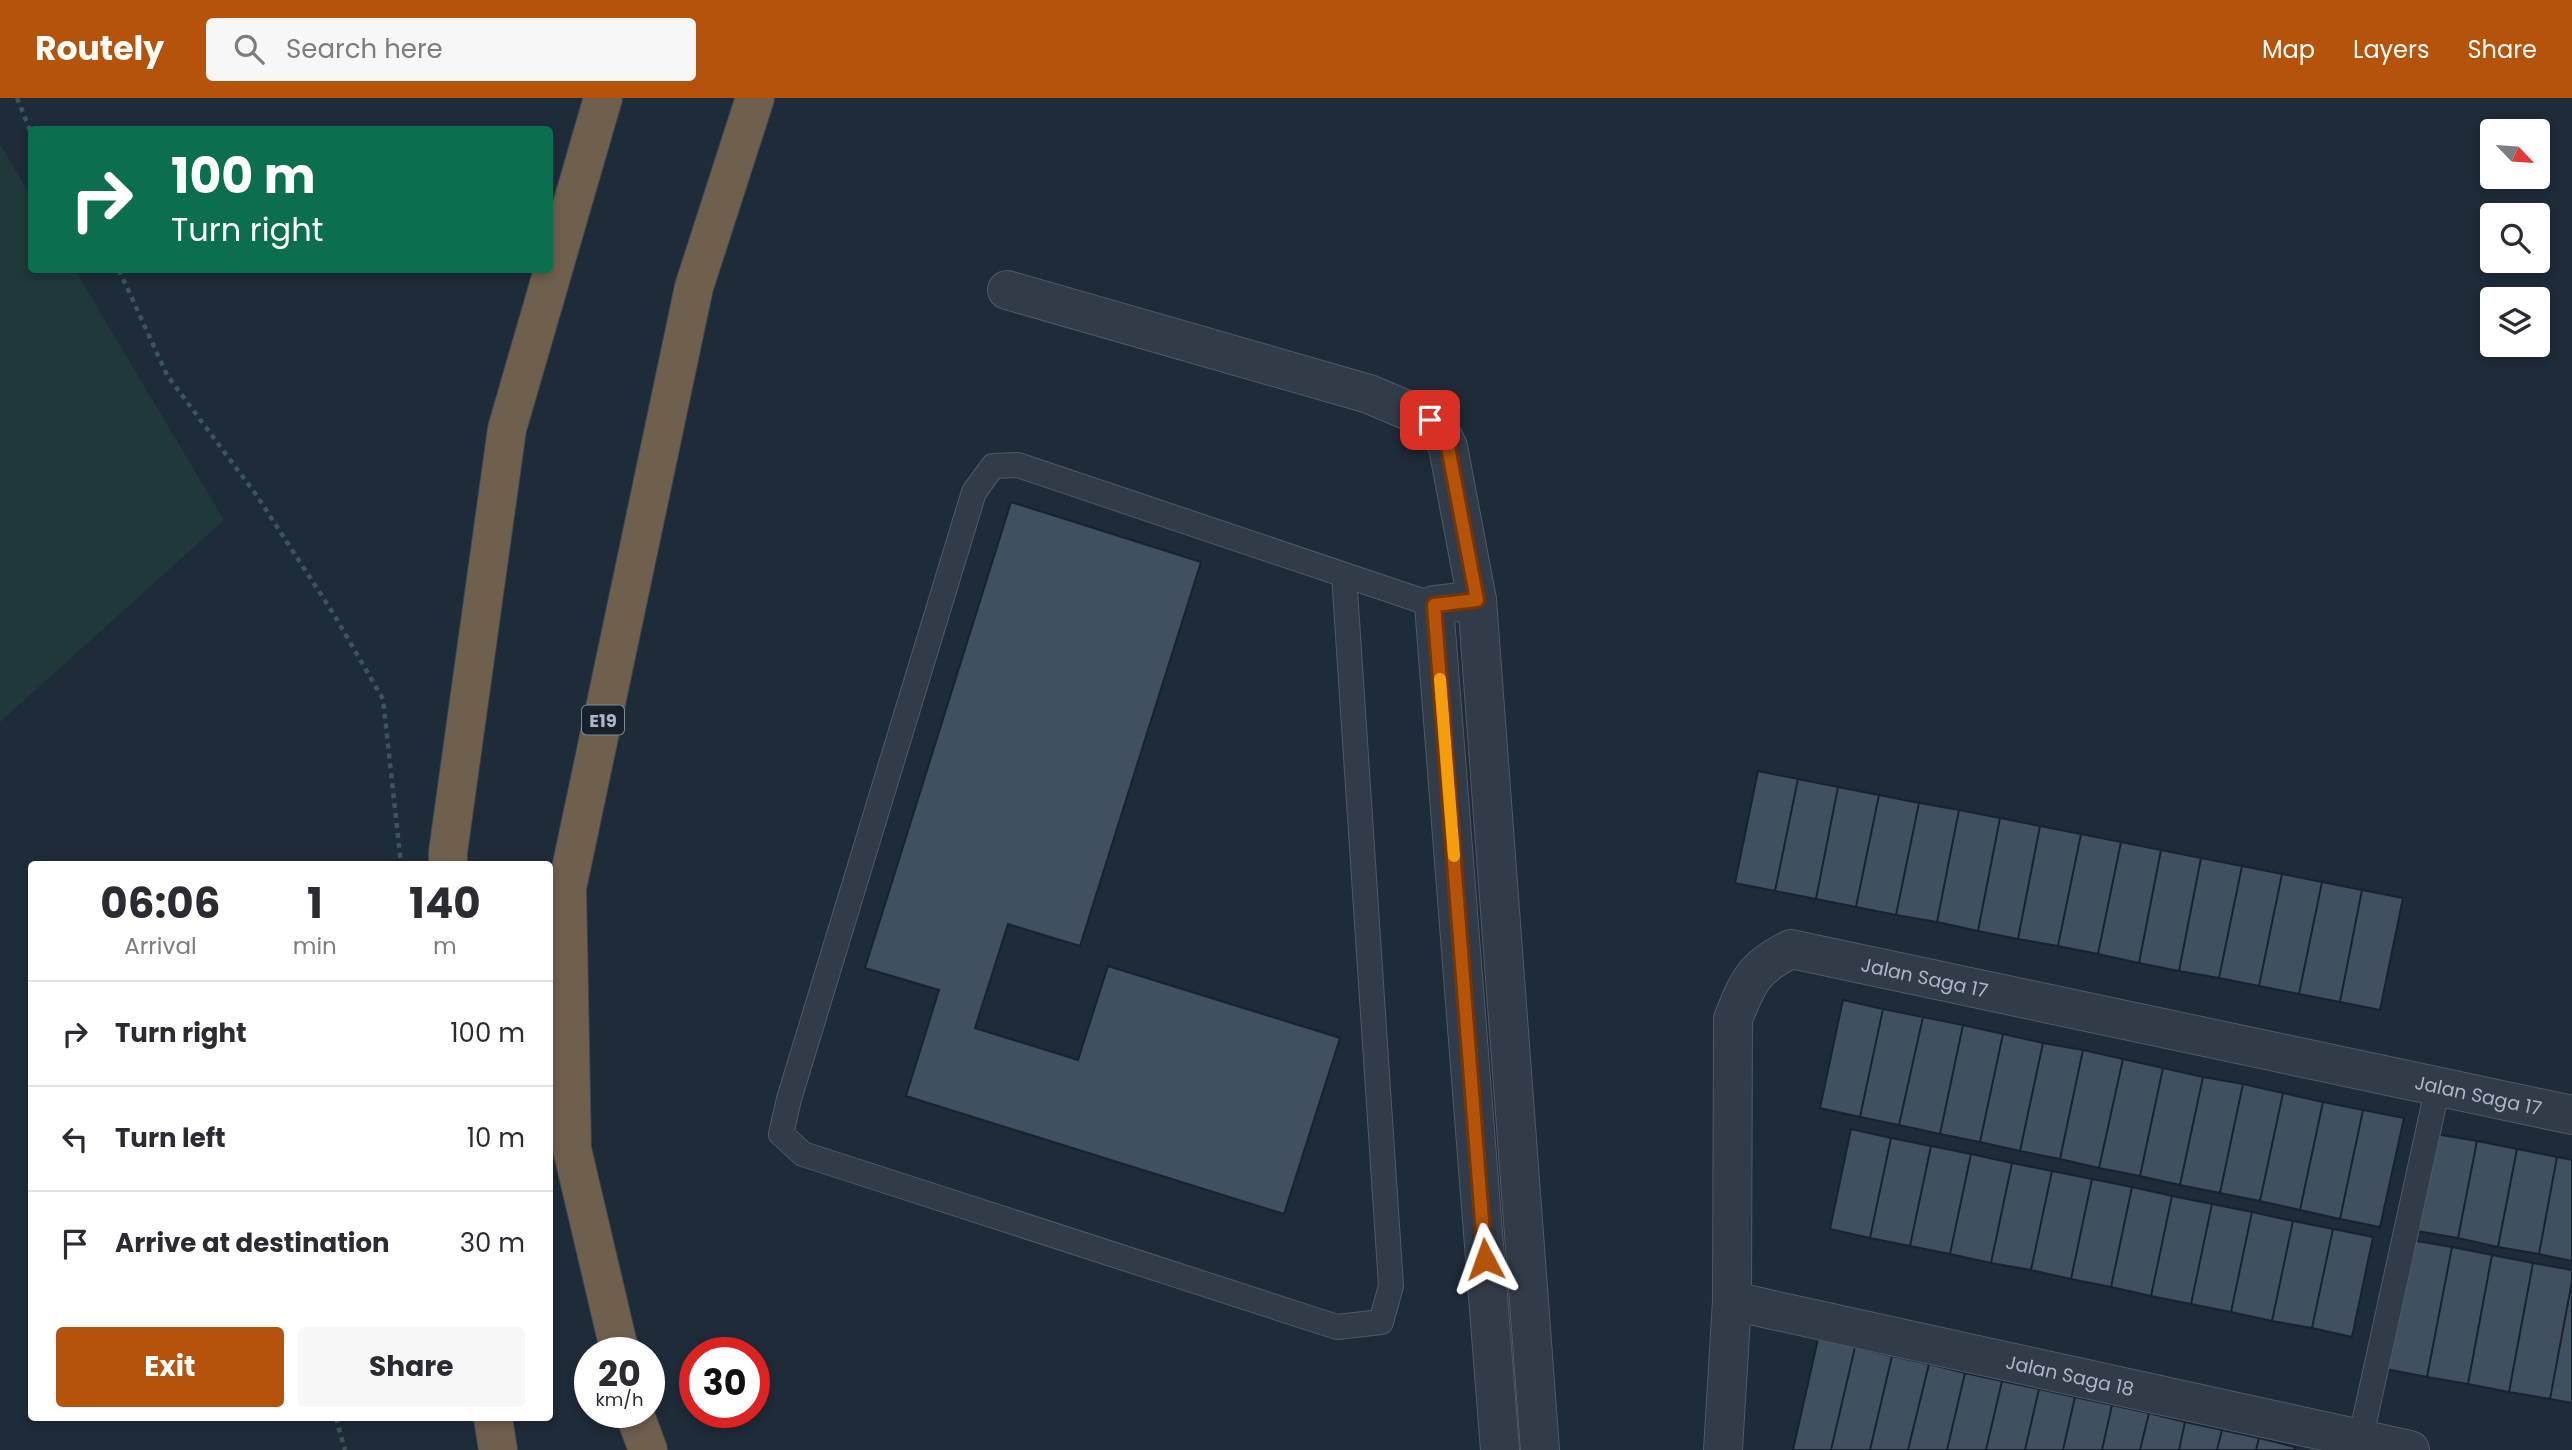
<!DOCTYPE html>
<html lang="en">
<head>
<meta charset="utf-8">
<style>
  :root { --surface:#fff; --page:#f7f7f7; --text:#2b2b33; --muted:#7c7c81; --line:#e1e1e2; --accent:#b45309 }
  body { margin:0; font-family:Poppins,sans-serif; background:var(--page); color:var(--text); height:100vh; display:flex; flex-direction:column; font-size:26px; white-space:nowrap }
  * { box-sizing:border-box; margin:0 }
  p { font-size:23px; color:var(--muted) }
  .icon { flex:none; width:38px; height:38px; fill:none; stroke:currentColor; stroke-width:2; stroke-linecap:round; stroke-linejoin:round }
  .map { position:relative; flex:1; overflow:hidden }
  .panel { position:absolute; left:28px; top:763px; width:525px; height:560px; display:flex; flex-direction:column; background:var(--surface); border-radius:7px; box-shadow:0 4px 10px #0003 }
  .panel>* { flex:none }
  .top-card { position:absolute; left:28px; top:28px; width:525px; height:147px; border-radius:7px; box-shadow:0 4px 10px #0003; background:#0b6e4f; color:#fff; overflow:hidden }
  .needle { width:46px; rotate:115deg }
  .buttons { position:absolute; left:2480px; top:21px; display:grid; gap:14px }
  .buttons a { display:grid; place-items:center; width:70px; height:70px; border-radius:7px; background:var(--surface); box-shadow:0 4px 10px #0003; font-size:35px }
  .speed { position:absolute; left:574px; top:1239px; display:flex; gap:14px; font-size:35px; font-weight:700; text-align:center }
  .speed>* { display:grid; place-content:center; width:91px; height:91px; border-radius:50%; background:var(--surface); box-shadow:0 4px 10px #0003; line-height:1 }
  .speed small { font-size:18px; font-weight:400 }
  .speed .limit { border:10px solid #d22; background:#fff; color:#111 }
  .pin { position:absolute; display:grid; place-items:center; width:60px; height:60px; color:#fff; margin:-30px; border-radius:14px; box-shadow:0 4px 10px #0006 }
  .me { position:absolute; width:77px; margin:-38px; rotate:356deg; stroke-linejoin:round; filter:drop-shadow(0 0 5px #0008) }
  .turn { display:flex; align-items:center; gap:24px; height:147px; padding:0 28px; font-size:32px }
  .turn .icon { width:91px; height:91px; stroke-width:2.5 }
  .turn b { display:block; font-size:49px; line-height:60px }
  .eta { display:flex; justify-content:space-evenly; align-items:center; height:119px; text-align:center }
  .eta b { font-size:42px; font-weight:700; line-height:49px }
  .primary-button { display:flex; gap:14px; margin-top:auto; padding:14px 28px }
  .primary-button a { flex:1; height:80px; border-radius:7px; background:var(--accent); color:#fff; font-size:28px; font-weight:700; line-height:80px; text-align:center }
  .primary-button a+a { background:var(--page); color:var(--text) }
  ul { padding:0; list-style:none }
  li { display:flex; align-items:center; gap:21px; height:105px; padding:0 28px; border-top:2px solid var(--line) }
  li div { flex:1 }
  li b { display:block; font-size:26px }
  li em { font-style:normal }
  header { display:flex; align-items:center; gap:42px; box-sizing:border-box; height:98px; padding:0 35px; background:var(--accent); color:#fff }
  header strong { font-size:33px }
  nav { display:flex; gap:38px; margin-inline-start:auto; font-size:24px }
  .search { width:490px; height:63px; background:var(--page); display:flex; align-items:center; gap:18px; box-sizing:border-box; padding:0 24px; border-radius:7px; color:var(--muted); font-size:26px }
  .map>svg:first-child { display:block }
  .green { fill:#1f3839 }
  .building { fill:#405060; stroke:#19232f; stroke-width:2 }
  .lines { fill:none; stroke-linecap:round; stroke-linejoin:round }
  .lane-casing { stroke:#4f5a67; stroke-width:26 }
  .street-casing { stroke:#4f5a67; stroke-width:40 }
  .highway-casing { stroke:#3c4753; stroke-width:40 }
  .path { stroke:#3d5556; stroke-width:4.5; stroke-dasharray:5 5; stroke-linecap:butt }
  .lane { stroke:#313c48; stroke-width:24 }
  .street { stroke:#313c48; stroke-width:38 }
  .highway { stroke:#6f5f4d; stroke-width:38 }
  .route-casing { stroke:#753606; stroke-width:18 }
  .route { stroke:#b45309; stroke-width:12 }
  .slow { stroke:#f59e0b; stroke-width:12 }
  .labels { text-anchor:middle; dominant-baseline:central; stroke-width:6; stroke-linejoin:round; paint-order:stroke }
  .shield { fill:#17212c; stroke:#7f8a98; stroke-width:2 }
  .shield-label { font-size:18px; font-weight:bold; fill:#abb7c6 }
  .street-label { font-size:19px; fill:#abb7c6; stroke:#17212c }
</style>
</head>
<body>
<header>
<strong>Routely</strong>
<div class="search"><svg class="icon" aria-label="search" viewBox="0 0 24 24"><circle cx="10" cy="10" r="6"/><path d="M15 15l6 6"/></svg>Search here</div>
<nav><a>Map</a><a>Layers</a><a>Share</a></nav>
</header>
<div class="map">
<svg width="2572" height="1352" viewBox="0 0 2572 1352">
  <rect width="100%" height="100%" fill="#1e2b38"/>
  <!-- green -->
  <path class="green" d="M0,46L31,99L32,172H75L224,422L0,624Z"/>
  <!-- building -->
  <path class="building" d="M1011,404L1201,464L1080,848L1008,826L975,930L1078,962L1108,868L1340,940L1284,1116L906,998L939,892L865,870Z
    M1758,673L1798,681L1775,793L1735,785Z
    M1798,681L1838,689L1816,801L1775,793Z
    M1838,689L1879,697L1856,809L1816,801Z
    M1879,697L1919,705L1896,817L1856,809Z
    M1919,705L1959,712L1937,824L1896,817Z
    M1959,712L2000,720L1978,833L1937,824Z
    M2000,720L2040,728L2018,841L1978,833Z
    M2040,728L2081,736L2058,848L2018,841Z
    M2081,736L2121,744L2098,856L2058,848Z
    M2121,744L2161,752L2139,865L2098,856Z
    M2161,752L2201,760L2179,873L2139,865Z
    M2201,760L2242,768L2219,880L2179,873Z
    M2242,768L2282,776L2259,888L2219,880Z
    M2282,776L2322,784L2299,896L2259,888Z
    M2322,784L2362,792L2340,904L2299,896Z
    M2362,792L2403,800L2380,912L2340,904Z
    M1843,902L1883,911L1860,1019L1820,1010Z
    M1883,911L1923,919L1899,1027L1860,1019Z
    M1923,919L1963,927L1940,1036L1899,1027Z
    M1963,927L2003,936L1980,1044L1940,1036Z
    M2003,936L2043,945L2020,1053L1980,1044Z
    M2043,945L2083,952L2060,1061L2020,1053Z
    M2083,952L2123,961L2099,1070L2060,1061Z
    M2123,961L2163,970L2140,1078L2099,1070Z
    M2163,970L2203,979L2180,1087L2140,1078Z
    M2203,979L2243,986L2220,1095L2180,1087Z
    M2243,986L2283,995L2260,1103L2220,1095Z
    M2283,995L2323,1004L2300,1112L2260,1103Z
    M2323,1004L2363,1012L2340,1121L2300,1112Z
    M2363,1012L2404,1020L2380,1129L2340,1121Z
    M1851,1031L1891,1040L1870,1140L1830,1131Z
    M2436,1036L2477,1043L2458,1140L2417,1133Z
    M1891,1040L1931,1048L1910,1148L1870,1140Z
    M2477,1043L2517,1051L2498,1149L2458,1140Z
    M1931,1048L1971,1056L1950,1156L1910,1148Z
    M2517,1051L2557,1059L2539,1156L2498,1149Z
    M1971,1056L2012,1065L1991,1165L1950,1156Z
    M2557,1059L2572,1062V1163L2539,1156Z
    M2012,1065L2052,1073L2031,1172L1991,1165Z
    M2052,1073L2092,1081L2071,1181L2031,1172Z
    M2092,1081L2132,1089L2111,1189L2071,1181Z
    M2132,1089L2172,1098L2151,1198L2111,1189Z
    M2172,1098L2212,1106L2191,1206L2151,1198Z
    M2212,1106L2252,1114L2231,1214L2191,1206Z
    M2252,1114L2293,1123L2272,1223L2231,1214Z
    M2293,1123L2333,1131L2312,1230L2272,1223Z
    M2333,1131L2373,1139L2352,1239L2312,1230Z
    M2411,1142L2452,1149L2427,1279L2386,1271Z
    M2452,1149L2492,1157L2468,1286L2427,1279Z
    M2492,1157L2533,1165L2509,1294L2468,1286Z
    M2533,1165L2572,1172V1183L2550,1301L2509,1294Z
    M2572,1183V1305L2550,1301Z
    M1818,1241L1855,1249L1831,1352H1793Z
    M1855,1249L1892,1258L1870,1352H1831Z
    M1892,1258L1929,1266L1908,1352H1870Z
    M1929,1266L1965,1275L1947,1352H1908Z
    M1965,1275L2002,1283L1986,1352H1947Z
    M2002,1283L2039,1291L2025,1352H1986Z
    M2039,1291L2075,1299L2063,1352H2025Z
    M2075,1299L2112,1307L2102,1352H2063Z
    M2112,1307L2149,1315L2140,1352H2102Z
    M2149,1315L2185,1324L2179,1352H2140Z
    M2185,1324L2222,1332L2217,1352H2179Z
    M2222,1332L2259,1340L2256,1352H2217Z
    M2259,1340L2295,1349L2294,1352H2256Z"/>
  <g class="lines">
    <defs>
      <path id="lane" d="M1344,477L1391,1188L1381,1224L1337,1229L803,1056L781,1036L789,1001L974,394L993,368L1018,367L1434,507
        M2358,1352L2438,988"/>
      <g id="street">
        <path d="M1007,192L1369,296L1430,322L1441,335L1448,349L1477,502L1540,1352"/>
        <path d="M1477,502L1434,507L1500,1352"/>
        <path id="s1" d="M1732,1203L2410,1352"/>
        <path id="s2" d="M1723,1352L1732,1203L1733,921C1748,883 1754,869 1791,851L2572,1017"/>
      </g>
      <path id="highway" d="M448,766V754L507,331L603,0
        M620,1255L572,1051L567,790L694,189L755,0
        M634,1314L648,1352
        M493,1320L498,1352"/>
    </defs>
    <!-- lane casing -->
    <use href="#lane" class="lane-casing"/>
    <!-- street casing -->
    <use href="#street" class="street-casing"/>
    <!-- highway casing -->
    <use href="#highway" class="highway-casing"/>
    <!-- path -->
    <path class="path" d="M17,0L32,37
      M119,172L167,277L257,398L333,515L383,601L401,766
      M336,1320L345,1352"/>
    <!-- lane -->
    <use href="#lane" class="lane"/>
    <!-- street -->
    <use href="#street" class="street"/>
    <!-- highway -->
    <use href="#highway" class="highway"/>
  </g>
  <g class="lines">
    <defs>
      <path id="route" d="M1430,322L1441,335L1448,349L1477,502L1434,507L1485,1161"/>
    </defs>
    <!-- route casing -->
    <use href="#route" class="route-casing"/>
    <!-- route -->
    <use href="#route" class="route"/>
    <!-- slow -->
    <path class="slow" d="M1440,581L1454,758"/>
  </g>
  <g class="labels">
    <!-- shield labels -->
    <rect class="shield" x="582" y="607.5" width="42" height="29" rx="5"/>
    <g class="shield-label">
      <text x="603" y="622">E19</text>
    </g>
    <!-- street labels -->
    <g class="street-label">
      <text stroke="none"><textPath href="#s2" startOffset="662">Jalan Saga 17</textPath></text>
      <text stroke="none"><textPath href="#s2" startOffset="1228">Jalan Saga 17</textPath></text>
      <text stroke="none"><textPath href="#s1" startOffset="346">Jalan Saga 18</textPath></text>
    </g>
  </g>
</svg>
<div class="buttons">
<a><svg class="needle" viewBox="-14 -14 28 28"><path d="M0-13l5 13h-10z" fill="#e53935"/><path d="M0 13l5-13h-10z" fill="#7c7c81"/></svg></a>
<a><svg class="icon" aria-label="search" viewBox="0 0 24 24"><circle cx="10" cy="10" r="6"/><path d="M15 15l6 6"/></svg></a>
<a><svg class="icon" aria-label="layers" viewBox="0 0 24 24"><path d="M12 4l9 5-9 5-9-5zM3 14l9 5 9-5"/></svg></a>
</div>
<div class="speed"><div>20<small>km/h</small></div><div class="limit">30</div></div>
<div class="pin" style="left:1430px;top:322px;background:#d93025"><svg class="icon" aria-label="arrive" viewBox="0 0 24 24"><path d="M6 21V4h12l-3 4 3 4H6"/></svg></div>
<svg class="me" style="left:1485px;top:1161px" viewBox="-20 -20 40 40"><path d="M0-17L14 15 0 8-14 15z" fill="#b45309" stroke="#fff" stroke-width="4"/></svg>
<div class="top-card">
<div class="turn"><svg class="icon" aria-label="right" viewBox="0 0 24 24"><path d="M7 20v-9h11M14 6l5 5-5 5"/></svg><div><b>100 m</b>Turn right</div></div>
</div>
<section class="panel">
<div class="eta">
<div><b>06:06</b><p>Arrival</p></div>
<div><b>1</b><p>min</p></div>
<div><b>140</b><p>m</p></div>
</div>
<ul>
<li><svg class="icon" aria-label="right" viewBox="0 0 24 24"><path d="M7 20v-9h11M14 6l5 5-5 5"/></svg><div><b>Turn right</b></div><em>100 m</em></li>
<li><svg class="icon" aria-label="left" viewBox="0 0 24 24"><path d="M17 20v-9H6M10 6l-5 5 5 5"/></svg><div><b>Turn left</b></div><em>10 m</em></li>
<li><svg class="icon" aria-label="arrive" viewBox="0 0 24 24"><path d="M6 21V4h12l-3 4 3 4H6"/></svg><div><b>Arrive at destination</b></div><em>30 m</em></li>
</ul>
<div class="primary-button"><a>Exit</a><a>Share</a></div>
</section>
</div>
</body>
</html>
